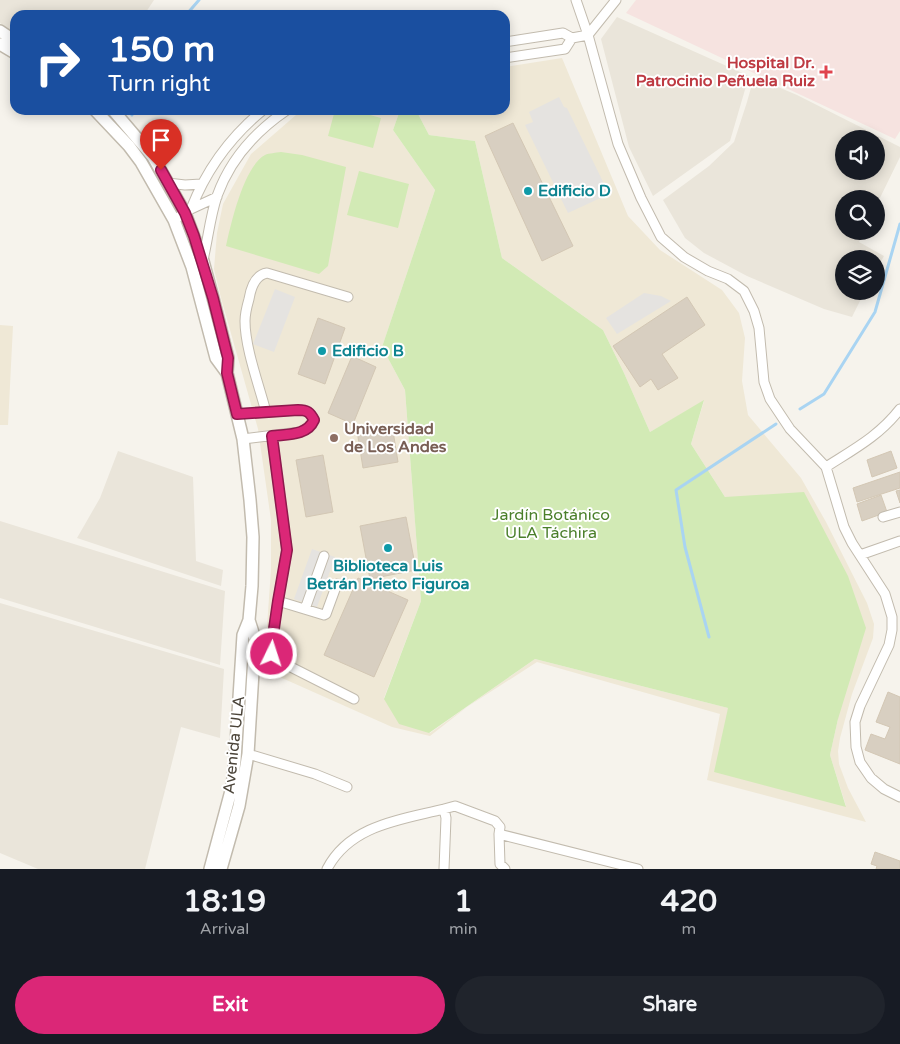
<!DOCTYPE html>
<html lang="en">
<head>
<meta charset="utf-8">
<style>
  :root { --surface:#171b24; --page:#20242c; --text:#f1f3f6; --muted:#9ea1a6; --accent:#db2777 }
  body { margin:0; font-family:"Varela Round",sans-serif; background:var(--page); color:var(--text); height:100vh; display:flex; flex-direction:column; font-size:19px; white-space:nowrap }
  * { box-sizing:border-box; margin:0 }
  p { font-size:16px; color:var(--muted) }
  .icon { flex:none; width:28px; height:28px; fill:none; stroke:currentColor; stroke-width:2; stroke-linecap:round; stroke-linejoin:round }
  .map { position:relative; height:869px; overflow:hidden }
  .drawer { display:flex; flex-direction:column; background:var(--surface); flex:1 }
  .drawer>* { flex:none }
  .top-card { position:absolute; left:10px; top:10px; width:500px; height:105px; border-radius:15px; box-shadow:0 2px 12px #0003; background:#1a4fa0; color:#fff; overflow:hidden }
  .buttons { position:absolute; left:835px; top:130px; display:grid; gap:10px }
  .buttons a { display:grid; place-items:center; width:50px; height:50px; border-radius:50%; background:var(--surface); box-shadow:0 2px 12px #0003; font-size:25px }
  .pin { position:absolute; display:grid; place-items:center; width:42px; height:42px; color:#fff; margin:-51px -21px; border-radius:50% 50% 50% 0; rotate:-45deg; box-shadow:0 0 5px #0007 }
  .pin .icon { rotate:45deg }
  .me { position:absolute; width:55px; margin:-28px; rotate:4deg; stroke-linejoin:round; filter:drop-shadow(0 0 4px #0008) }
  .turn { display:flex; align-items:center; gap:18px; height:105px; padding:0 15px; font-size:22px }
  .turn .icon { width:65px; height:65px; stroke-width:2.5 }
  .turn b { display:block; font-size:35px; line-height:42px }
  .eta { display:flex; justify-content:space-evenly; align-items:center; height:85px; text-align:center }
  .eta b { font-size:30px; font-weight:700; line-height:35px }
  .primary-button { display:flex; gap:10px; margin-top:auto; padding:10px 15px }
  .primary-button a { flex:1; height:58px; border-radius:30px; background:var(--accent); color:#fff; font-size:20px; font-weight:700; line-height:58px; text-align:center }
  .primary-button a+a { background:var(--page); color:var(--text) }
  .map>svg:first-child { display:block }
  .residential { fill:#eae5da; fill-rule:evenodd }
  .education { fill:#efe8d6 }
  .medical { fill:#f6e3e0 }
  .green { fill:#d2eab5 }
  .parking { fill:#e5e3e0 }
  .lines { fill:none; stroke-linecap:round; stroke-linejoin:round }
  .stream { stroke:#a9d4f2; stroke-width:3 }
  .building { fill:#d8cfc1; stroke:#d3c7b4 }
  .minor-casing { stroke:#c2bbae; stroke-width:11 }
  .tertiary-casing { stroke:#c2bbae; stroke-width:14 }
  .minor { stroke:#fff; stroke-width:9 }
  .tertiary { stroke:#fff; stroke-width:11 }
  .route-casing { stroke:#8e194d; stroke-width:12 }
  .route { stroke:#db2777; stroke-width:9 }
  .health-dot { fill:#e0444e; stroke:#fff; stroke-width:2 }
  .culture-dot { fill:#0f9aa8; stroke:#fff; stroke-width:2 }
  .education-dot { fill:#8d6e63; stroke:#fff; stroke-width:2 }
  .labels { text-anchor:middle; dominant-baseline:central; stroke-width:4; stroke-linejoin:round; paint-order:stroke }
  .health-label { font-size:16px; font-weight:bold; fill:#be3a42; stroke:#fff; text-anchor:end }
  .culture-label { font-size:16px; font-weight:bold; fill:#0d838f; stroke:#fff; text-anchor:start }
  .education-label { font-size:16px; font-weight:bold; fill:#785e54; stroke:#fff; text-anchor:start }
  .park-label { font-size:16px; fill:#4a7f2a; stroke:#fff }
  .street-label { font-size:16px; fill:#4b4439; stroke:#fff }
</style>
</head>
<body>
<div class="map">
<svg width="900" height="869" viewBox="0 0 900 869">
  <rect width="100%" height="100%" fill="#f6f3ec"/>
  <!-- residential -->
  <path class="residential" d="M0,0H154L144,15H15V33L0,23Z
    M617,17L749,76L730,141L653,196L629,147L601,39Z
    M754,77L797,95L900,147V157L876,206V199H844V231H864L859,242L884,256L876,270V259H844V291H865L852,317L824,309L747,276L704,253L685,238L663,200L709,166L734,142L747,102ZM844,139H876V171H844Z
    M118,451L193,477L196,561L223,570L221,586L77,538L100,498Z
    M0,521L225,591L220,665L0,598Z
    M0,603L224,669L220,738L181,727L145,869H38L0,853Z"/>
  <!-- education -->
  <path class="education" d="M562,58L628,216L660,250L722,290L739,313L745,338L742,381L748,415L801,478L826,522L867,603L874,624L873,638L852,694L840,738L838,751L839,764L848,788L866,822L707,780L720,714L537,662L467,707L430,736L392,727L264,670L271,569V520L258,429L221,298L214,269L217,233L223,204L251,154L296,115L306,110H400L393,130L435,190L382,347L405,390L421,601L384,698L430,733L535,659L728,708L846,806L830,755L838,719L725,497L691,444L704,401L650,432L624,373L603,330L502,258L475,141L429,135L416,110H505V67Z
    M0,325L13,326L8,425H0Z"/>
  <!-- medical -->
  <path class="medical" d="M636,0H900V131L895,139L626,13Z"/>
  <!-- green -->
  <path class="green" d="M335,110H352L381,118L373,148L328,136Z
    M400,110H416L429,135L475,141L502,258L603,330L624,373L650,432L704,400L691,444L725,497L804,492L848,576L866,628L838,719L830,755L846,807L714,772L728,708L535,659L429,733L399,724L384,699L421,601L405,390L382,347L435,190L393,130Z
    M281,152L302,155L346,167L328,266L319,274L226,246C231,223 244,166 265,155C269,153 276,153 281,152Z
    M359,171L409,184L398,228L347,215Z"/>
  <!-- parking -->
  <path class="parking" d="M559,97L564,107L567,108L609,194L568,213L525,125L533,122L529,112Z
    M275,289L295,297L274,352L253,344Z
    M644,293L661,296L671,301L617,334L606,318Z
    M312,549L335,557L317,607L294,599Z"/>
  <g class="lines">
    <!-- stream -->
    <path class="stream" d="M186,15L199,0
      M132,115L134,110
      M800,409L824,394L875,312L900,224
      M709,637L685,547L676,490L776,424"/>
  </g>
  <!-- building -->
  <path class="building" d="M513,123L573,246L542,261L485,136Z
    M687,297L705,325L662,354L678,378L658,390L651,379L640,387L613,346Z
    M318,318L345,328L325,384L298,374Z
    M352,356L376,367L353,424L328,413Z
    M392,425L398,462L363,468L357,431Z
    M891,451L897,468L872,477L867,460Z
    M323,455L333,512L306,517L296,460Z
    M900,472V488L857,502L853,488Z
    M900,490V503L896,491Z
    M881,495L887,512L862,521L857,504Z
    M406,517L416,570L370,579L360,526Z
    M358,578L408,600L374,677L324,655Z
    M888,692L900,697V764L865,750L871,734L885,739L890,727L876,722Z
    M875,852L900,861V869H876L877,866L871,864Z"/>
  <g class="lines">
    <defs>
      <path id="minor" d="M576,0L588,35L618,144L641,198L661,237L684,257L708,271L728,279L744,291L754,311L759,328L764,382L770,399L790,429L826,467L844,527L852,543L885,594L892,617V630L889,645L860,706L855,722L856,747L860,762L871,778L884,789L900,797
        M588,35L616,0
        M505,42L563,33L572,38L588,35
        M505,58L565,49L572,38
        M168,183L185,185L201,184
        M191,209C207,168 230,137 263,110
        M174,220L191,209L217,197
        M203,260C208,239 210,217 217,196C230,160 256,131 287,110
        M266,412C259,385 245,348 245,321C245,314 247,306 249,299C251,287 255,275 267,273L348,297
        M237,414L298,410C307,410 310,412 314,420L309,428L300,432L243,439
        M272,436L287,550L278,601L271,649L275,659L354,699
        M826,467C854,449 879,436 900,409
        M883,517L900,512
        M860,555L900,541
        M278,601L324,615L326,614L337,584
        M305,609L324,556
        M248,754L315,774L347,787
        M444,809L455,806L495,821L500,827L499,834L638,869
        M499,834L500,864L505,869
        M327,869C350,825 400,820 444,809L446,818L444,869"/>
      <path id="tertiary" d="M0,31L15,41
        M0,44L15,53
        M95,110L129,146L141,162L174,220L192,267L216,358L227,373
        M113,110L153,157L185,213L203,261L213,298L228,358L227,373L243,439L250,500L253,537L252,586L249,620L243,635L235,760L232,787L210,869
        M221,869L239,806L248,754L255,639L249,620"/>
    </defs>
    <!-- minor casing -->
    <use href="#minor" class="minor-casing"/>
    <!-- tertiary casing -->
    <use href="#tertiary" class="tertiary-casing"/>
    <!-- minor -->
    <use href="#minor" class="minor"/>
    <!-- tertiary -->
    <use href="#tertiary" class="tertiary"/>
  </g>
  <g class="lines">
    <defs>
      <path id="route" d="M161,170L185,213L194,236L213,298L228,358L227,373L237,414L298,410C307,410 310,412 314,420C307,436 287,434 272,436L287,550L278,601L271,649L272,654"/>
    </defs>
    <!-- route casing -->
    <use href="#route" class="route-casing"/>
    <!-- route -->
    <use href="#route" class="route"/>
  </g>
  <!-- markers -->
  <path class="health-dot" d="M823.5 64.5h5v5h5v5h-5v5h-5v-5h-5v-5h5z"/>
  <g class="culture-dot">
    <circle cx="528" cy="191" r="5"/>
    <circle cx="322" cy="351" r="5"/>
    <circle cx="388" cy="548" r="5"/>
  </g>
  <circle class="education-dot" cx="334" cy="438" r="5"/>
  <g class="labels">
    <!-- health labels -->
    <g class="health-label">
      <text x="815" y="63">Hospital Dr.<tspan x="815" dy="18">Patrocinio Peñuela Ruiz</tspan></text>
    </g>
    <!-- culture labels -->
    <g class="culture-label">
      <text x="538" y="191">Edificio D</text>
      <text x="332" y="351">Edificio B</text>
      <text x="388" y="566" text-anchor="middle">Biblioteca Luis<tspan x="388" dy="18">Betrán Prieto Figuroa</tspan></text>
    </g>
    <!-- education labels -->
    <g class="education-label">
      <text x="344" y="429">Universidad<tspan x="344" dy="18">de Los Andes</tspan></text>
    </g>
    <!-- park labels -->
    <g class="park-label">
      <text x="551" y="515">Jardín Botánico<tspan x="551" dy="18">ULA Táchira</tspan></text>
    </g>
    <!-- street labels -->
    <g class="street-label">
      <text transform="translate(234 745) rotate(-84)">Avenida ULA</text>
    </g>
  </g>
</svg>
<div class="buttons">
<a><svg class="icon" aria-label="sound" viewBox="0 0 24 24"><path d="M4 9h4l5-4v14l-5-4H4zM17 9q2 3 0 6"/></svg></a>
<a><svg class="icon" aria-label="search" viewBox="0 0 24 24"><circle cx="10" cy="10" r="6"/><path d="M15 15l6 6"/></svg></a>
<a><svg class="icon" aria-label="layers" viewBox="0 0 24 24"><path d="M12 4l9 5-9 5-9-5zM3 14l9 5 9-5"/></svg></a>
</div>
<div class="pin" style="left:161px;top:170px;background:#d93025"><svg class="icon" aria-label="arrive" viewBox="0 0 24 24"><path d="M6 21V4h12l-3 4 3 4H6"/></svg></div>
<svg class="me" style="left:272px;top:654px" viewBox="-20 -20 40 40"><circle r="17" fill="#db2777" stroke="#fff" stroke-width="3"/><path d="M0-11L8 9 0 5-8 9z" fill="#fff"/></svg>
<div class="top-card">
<div class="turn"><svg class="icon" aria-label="right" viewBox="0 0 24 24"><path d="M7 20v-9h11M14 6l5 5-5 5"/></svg><div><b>150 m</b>Turn right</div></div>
</div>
</div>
<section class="drawer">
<div class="eta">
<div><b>18:19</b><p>Arrival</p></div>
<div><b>1</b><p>min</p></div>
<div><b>420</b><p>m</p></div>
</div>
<div class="primary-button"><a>Exit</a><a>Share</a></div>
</section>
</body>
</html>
